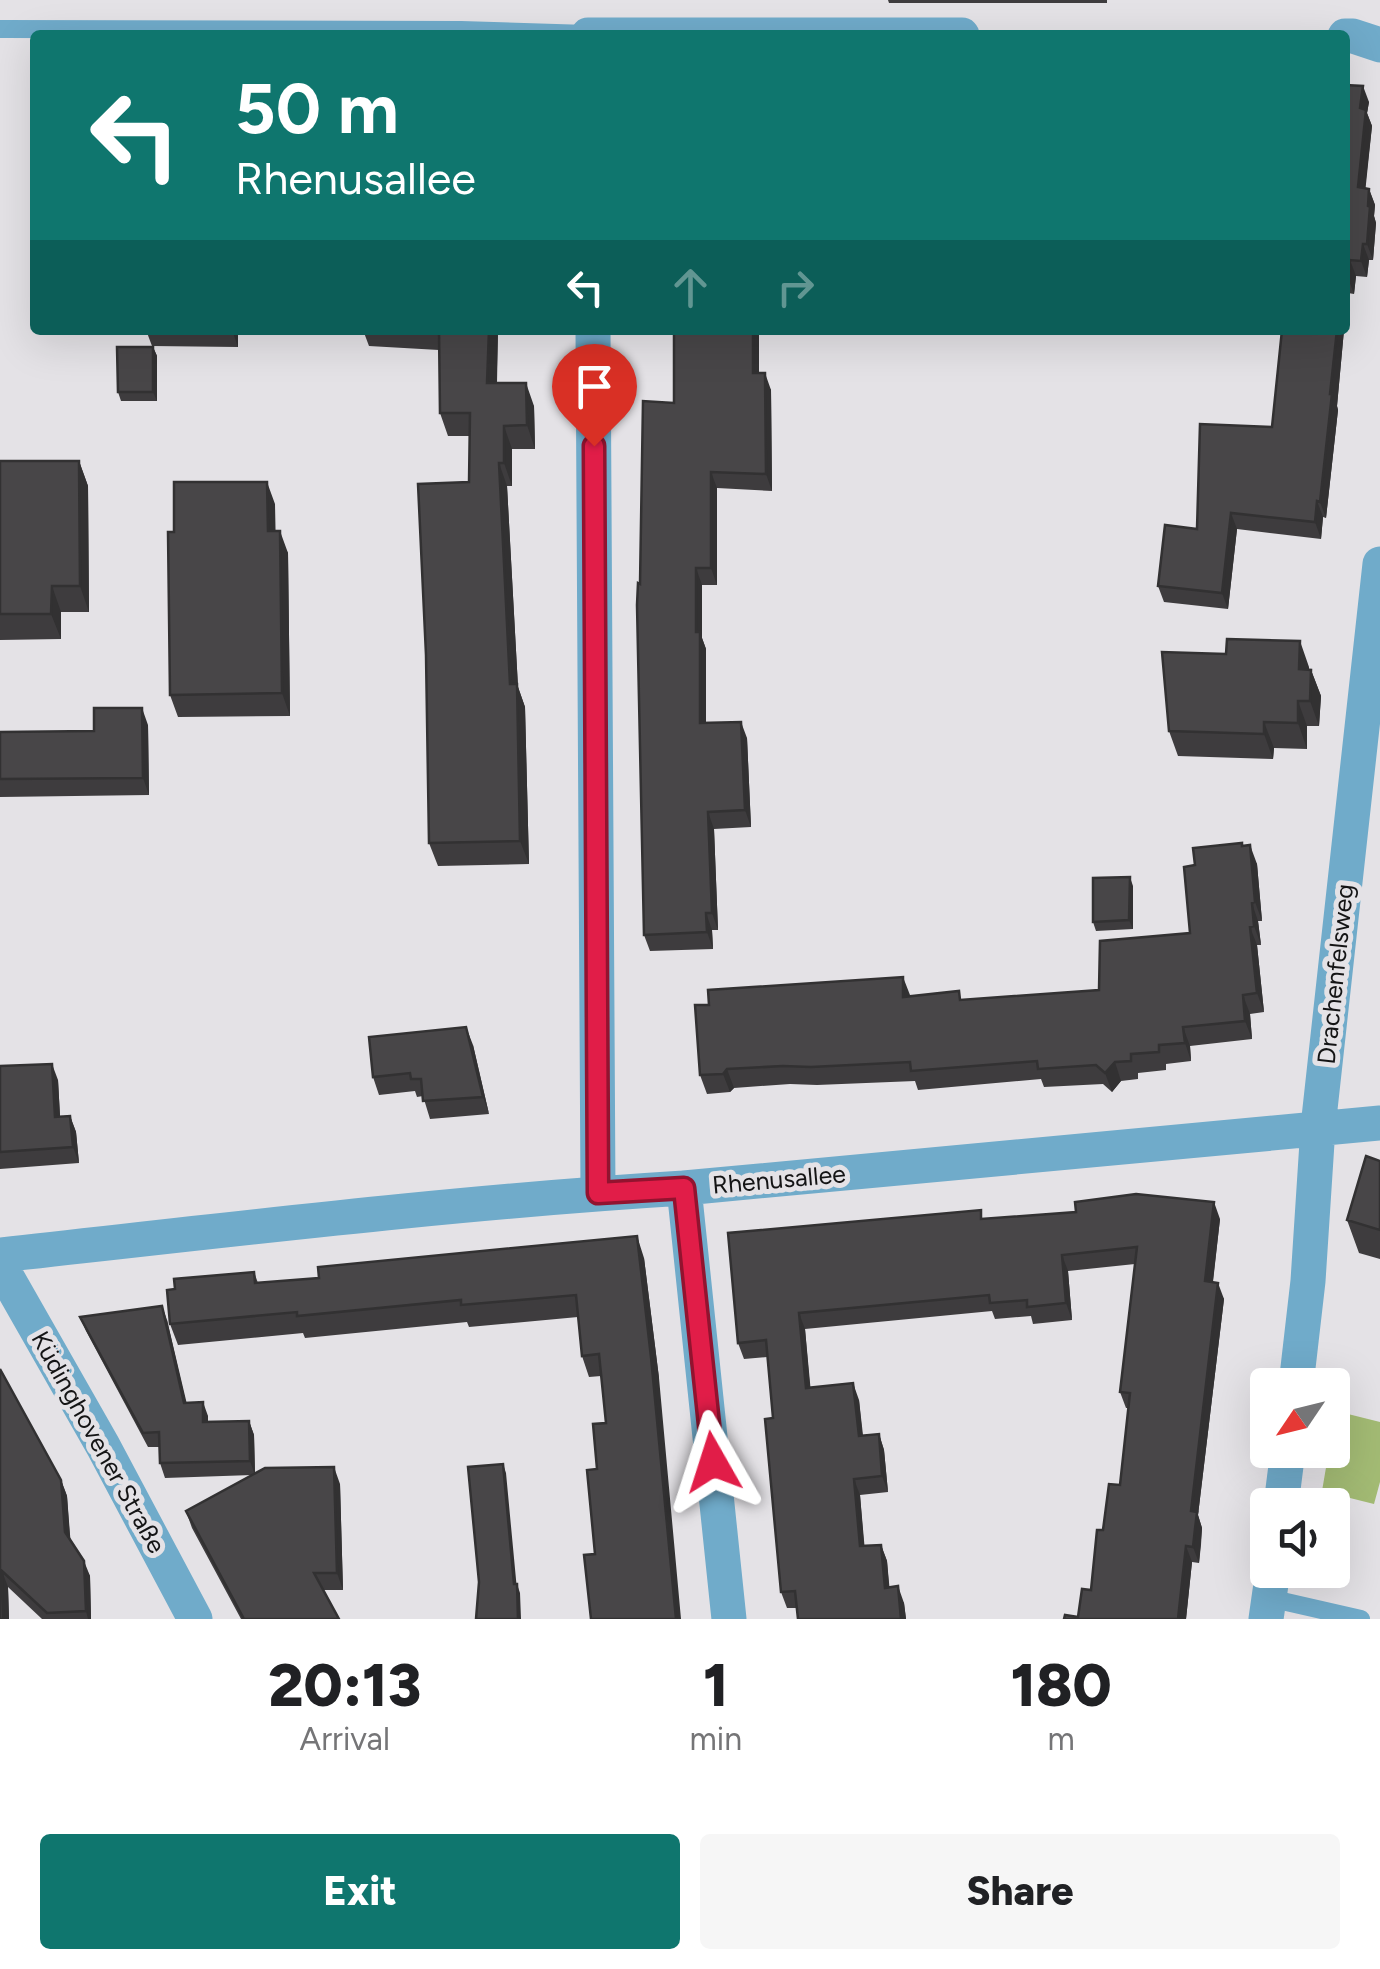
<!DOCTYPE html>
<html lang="en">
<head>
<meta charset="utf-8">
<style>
  :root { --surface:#fff; --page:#f6f6f6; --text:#202124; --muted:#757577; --accent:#0f766e }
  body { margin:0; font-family:Figtree,sans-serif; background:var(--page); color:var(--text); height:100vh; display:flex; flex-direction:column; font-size:38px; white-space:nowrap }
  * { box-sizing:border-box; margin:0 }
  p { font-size:32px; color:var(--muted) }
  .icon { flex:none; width:55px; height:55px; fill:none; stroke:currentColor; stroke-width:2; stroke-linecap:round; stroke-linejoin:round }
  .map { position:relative; height:1619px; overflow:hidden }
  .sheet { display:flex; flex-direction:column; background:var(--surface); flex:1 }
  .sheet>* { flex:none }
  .guide { position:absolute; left:30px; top:30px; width:1320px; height:305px; border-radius:10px; box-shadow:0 10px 40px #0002; background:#0f766e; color:#fff; overflow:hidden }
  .needle { width:65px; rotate:235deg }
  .controls { position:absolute; left:1250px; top:1368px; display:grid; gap:20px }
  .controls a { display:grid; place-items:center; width:100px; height:100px; border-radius:10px; background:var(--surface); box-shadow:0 10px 40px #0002; font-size:50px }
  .pin { position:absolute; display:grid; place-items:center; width:85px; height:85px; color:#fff; margin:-102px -42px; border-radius:50% 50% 50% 0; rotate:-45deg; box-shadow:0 0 10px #0007 }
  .pin .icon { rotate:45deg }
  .me { position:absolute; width:110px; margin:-55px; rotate:354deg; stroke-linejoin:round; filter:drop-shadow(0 0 8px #0008) }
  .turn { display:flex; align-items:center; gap:35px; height:210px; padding:0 40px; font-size:45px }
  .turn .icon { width:130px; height:130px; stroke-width:2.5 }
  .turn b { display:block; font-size:70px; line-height:85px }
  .lanes { display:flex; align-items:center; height:95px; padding:0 40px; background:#0003; justify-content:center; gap:50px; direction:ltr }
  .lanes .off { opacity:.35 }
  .eta { display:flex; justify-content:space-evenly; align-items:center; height:170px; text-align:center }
  .eta b { font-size:60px; font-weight:800; line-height:70px }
  .cta { display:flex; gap:20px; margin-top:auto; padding:20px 40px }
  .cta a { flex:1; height:115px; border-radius:10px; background:var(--accent); color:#fff; font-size:40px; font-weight:800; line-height:115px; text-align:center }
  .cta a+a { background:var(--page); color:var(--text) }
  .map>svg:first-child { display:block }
  .green { fill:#a3bb74 }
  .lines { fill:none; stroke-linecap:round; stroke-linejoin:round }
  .lane { stroke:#70abca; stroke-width:18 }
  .street { stroke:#70abca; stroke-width:35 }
  .wall { fill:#3e3c3e }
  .shaded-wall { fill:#323132 }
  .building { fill:#484648; stroke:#323132; stroke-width:2.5 }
  .route-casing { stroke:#92132f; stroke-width:25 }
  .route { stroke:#e11d48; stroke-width:18 }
  .labels { text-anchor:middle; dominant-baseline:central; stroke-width:10; stroke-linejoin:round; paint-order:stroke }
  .street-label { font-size:25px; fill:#141415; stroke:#e4e2e6 }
</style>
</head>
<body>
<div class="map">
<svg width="1380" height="1619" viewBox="0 0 1380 1619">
  <rect width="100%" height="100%" fill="#e4e2e6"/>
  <!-- green -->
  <path class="green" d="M1336,1411L1380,1422V1482L1374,1504L1322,1491L1329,1450H1332Z"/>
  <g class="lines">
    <!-- lane -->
    <path class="lane" d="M0,29L461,30L588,34
      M1269,1598L1361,1619"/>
    <!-- street -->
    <path class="street" d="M588,35H962
      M1345,36H1353L1380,45
      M593,330L598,1193
      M684,1188L729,1619
      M0,1255C228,1230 456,1202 684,1188L1380,1123
      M0,1265L103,1446L195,1619
      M1296,1385L1308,1281L1318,1127L1380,564
      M1281,1505L1288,1450
      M1266,1619L1273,1570"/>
  </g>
  <!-- wall -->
  <path class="wall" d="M888,0H1114H1107V3H889Z
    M1345,85L1369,102L1367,113L1372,126L1365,188L1369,189L1375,205L1374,216L1376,223L1373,260H1369L1367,277L1356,276L1354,294L1348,293L1345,321Z
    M146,330H238V347L152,346Z
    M363,330H498L497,383L534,406L535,449H512V486H507L518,687L525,707L529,864L438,866L429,843L469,482V436H448L440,413L439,350L369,346Z
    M1279,330H1344L1337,406L1338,410L1326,518L1323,517L1321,539L1237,529L1228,609L1164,602L1158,586L1197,529L1272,427L1281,336Z
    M153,347L157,356V401H121L118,392Z
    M759,373L771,390L772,491L717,488V585H702V638L706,649V723L747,738L751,827L714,829L718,930H712L713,949L650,951L644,935L640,584L674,403Z
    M0,461H79L88,486L89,612H61V639L0,640Z
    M275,504V531L288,553L290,716L178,717L170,695L174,532Z
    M1309,667V670H1311L1321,696L1319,726H1307V749L1274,748L1273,759L1178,756L1169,731Z
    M148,725L149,795L0,797V732L94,731Z
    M1243,846L1257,864L1262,921H1258L1261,945H1257L1264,1012L1250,1014L1252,1039L1190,1046L1191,1061L1166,1064V1070L1138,1073V1079L1121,1081L1112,1092L1103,1084L1044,1087L1041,1079L918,1090L915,1081L817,1085L790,1084L734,1088L730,1092L707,1094L700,1075L910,996L962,1000L1099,990L1190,933L1195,865Z
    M1133,886V929L1096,931L1093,922Z
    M473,1045L489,1114L430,1119L423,1096L417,1097L415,1091L379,1095L373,1077Z
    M0,1066L58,1080L60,1117L70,1116L76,1132L79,1163L0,1169Z
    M1380,1161V1259L1359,1253L1347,1220Z
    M984,1219H1220L1213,1282L1224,1299L1198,1515L1202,1528L1201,1545L1199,1563L1192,1562L1186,1619H1064L1078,1617L1091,1590L1103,1530L1120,1485L1128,1408H1126L1120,1392L1135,1264L1068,1271L1072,1320L1033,1324L1031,1316L995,1319L992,1311L805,1329L810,1388L859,1400L863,1435L879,1434L884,1450L888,1492L860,1495L864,1546L881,1545L887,1561L889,1587L904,1603L906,1619H798L797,1608H787L781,1592L773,1418L767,1357L744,1359L738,1343Z
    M644,1258L659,1378L595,1554L597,1469L606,1423L601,1376L589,1377L582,1356L578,1317L469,1327L467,1322L305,1338L303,1333L178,1345L170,1324L175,1289L254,1272L258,1283Z
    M80,1317L167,1320L186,1403L208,1416V1422L249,1421L254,1435L255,1474L340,1484L343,1590H323L339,1619H241L192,1528L186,1511L252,1475L165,1478L160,1463L159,1447H148L86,1331Z
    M0,1369L61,1480L67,1496L70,1540L90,1576L91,1619H42L8,1587L9,1619H0Z"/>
  <!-- shaded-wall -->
  <path class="shaded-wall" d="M1363,86L1369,102L1367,113L1372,126L1364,203L1358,187L1360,108Z
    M1369,189L1375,205L1374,216L1376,223L1373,260L1367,244Z
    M1363,244L1369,260L1367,277L1361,261Z
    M1350,260L1356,276L1354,294L1348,278Z
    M1345,286L1348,293L1345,321Z
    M232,330H238V347Z
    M489,330H498L496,406L487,383Z
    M753,330H759V390L753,373Z
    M1337,330H1344L1337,406L1338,410L1326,518L1320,502Z
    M153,347L157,356V401L153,392Z
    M765,373L771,390L772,491L766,474Z
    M526,383L534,406L535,449L527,425Z
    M504,426L512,449V486L504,463Z
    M79,461L88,486L89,612L80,586Z
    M499,463L507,486L518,687L525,707L529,864L520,841Z
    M711,472L717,488V585L711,568Z
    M267,482L275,504L276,553L268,531Z
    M1317,501L1323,517L1321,539L1315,522Z
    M1231,513L1237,529L1228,609L1222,593Z
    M280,531L288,553L290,716L282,693Z
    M696,568L702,585V638L706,649V740L700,723L696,632Z
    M52,586L61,612V639L51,614Z
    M1300,641L1309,667V695L1299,669Z
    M1311,670L1321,696L1319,726L1310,701Z
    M1298,701L1307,726V749L1298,723Z
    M142,708L148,725L149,795L143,778Z
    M741,722L747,738L751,827L745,810Z
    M1264,722L1274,748L1273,759L1264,734Z
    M708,812L714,829L718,930L712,913Z
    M1250,845L1257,864L1262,921L1255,902Z
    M1130,877L1133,886V929L1129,920Z
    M1252,903L1258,921L1261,945L1254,926Z
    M706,913L712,930L713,949L707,932Z
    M1250,927L1257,945L1264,1012L1257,993Z
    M903,977L910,995L909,1016L903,997Z
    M1243,995L1250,1014L1252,1039L1245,1021Z
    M466,1027L473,1045L489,1114L483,1097Z
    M1183,1027L1190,1046L1191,1061L1185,1043Z
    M1115,1062L1121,1081L1112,1092L1105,1073Z
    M52,1064L58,1080L61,1133L55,1117Z
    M727,1069L734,1088L730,1092L723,1074Z
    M70,1116L76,1132L79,1163L73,1147Z
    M1214,1202L1220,1219L1211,1297L1205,1281Z
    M637,1236L644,1258L659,1378L681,1619H676Z
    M1062,1255L1068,1271L1072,1320L1066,1303Z
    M1218,1283L1224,1299L1198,1515L1202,1528L1199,1563L1193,1547L1191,1511Z
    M162,1306L167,1320L190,1417L184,1403Z
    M799,1313L805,1329L812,1404L806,1388Z
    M853,1383L859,1400L864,1452L859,1436Z
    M203,1402L208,1416V1436L203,1422Z
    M249,1421L254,1435L255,1475L250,1461Z
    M879,1434L884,1450L888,1492L882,1476Z
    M503,1464L506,1473L517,1590V1584L520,1593L521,1619H518Z
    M334,1467L340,1484L343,1590L337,1573Z
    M854,1479L860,1495L866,1563L860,1546Z
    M61,1480L67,1496L71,1547L65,1532Z
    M881,1545L887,1561L891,1604L885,1588Z
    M1186,1546L1192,1562L1186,1619H1178Z
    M84,1561L90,1576L91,1619H88L86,1611Z
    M2,1571L8,1587L9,1619H3Z
    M898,1586L904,1603L906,1619H901Z"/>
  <!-- building -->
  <path class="building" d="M1345,85L1363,86L1360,108L1366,110L1358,187L1369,189L1368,206L1370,207L1367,244H1363L1361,261L1350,260L1348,278H1345Z
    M439,330H489L487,383H526L527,425L504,426V463H499L510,684H517L520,841L429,843L426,655L418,484L469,482L470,413H440Z
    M674,330H753V373H765L766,474L711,472V568H696V632H700V723L741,722L745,810L708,812L712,913H706L707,932L644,935L637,605L638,583L640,584L643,401L674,403Z
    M1282,330H1337L1330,394H1332L1320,502L1317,501L1315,522L1231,513L1222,593L1158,586L1165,525L1197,529L1200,424L1272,427Z
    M117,347H153V392H118Z
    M0,461H79L80,586H52L51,614H0Z
    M174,482H267L268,531H280L282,693L170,695L168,532H174Z
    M1227,639L1300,641L1299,669L1311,670L1310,701H1298V723L1264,722V734L1169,731L1162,652L1226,654Z
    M94,708H142L143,778L0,779V732L94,731Z
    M1242,843V846L1250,845L1255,902L1252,903L1254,926L1250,927L1257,993L1243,995L1245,1021L1183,1027L1185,1043L1159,1045V1052L1131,1054V1061L1115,1062L1105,1073L1096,1065L1038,1069L1037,1061L911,1071L910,1062L811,1067L783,1066L727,1069L723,1074L700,1075L695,1005H709L708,990L903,977V997L959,991L960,1000L1099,990L1100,941L1190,933L1184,867L1195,865L1193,848Z
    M1130,877L1129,920L1093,922V878Z
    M466,1027L483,1097L423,1101L421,1079H411L410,1073L373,1077L369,1037Z
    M52,1064L55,1117L70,1116L73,1147L0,1152V1066Z
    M1366,1156L1380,1161V1230L1347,1220Z
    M1136,1194L1214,1202L1205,1281L1218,1283L1191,1511L1197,1512L1195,1529L1193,1547L1186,1546L1178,1619H1064L1065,1615L1078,1617L1082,1589L1091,1590L1097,1530H1103L1109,1484L1120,1485L1130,1393L1120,1392L1137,1247L1062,1255L1066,1303L1027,1307V1300L990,1303L989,1295L799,1313L806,1388L853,1383L859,1436L879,1434L882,1476L854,1479L860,1546L881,1545L885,1588L898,1586L901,1619H798L795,1591L781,1592L765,1419L773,1418L766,1340L738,1343L728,1233L981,1210V1219L1076,1212L1075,1202Z
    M637,1236L651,1357L676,1619H591L584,1555L595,1554L587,1470L597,1469L593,1424L606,1423L599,1354L582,1356L576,1295L461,1305V1300L297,1316V1312L170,1324L167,1290L175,1289L174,1279L254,1272L255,1283L319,1278L318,1267Z
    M162,1306L184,1403L203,1402V1422L249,1421L250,1461L160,1463L159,1432L143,1433L80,1317Z
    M0,1369L61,1480L65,1532L84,1561L86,1611L47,1613L2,1571L3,1619H0Z
    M503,1464L514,1584H517L518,1619H476L479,1582L468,1467Z
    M334,1467L337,1573H314L339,1619H244L186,1511L265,1468Z"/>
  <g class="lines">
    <defs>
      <path id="route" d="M594,446L598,1193L684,1188L713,1462"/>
    </defs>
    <!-- route casing -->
    <use href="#route" class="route-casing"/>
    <!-- route -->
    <use href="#route" class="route"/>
  </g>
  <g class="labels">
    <!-- street labels -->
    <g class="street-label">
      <text transform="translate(1335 974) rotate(-84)">Drachenfelsweg</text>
      <text transform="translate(779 1179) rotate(-5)">Rhenusallee</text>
      <text transform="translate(99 1442) rotate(61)">Küdinghovener Straße</text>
    </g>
  </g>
</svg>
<div class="controls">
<a><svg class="needle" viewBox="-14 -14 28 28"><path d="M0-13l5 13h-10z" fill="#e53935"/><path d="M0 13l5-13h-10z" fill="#757577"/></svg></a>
<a><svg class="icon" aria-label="sound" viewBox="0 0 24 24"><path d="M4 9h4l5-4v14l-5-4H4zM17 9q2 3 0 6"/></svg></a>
</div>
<div class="pin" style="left:594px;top:446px;background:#d93025"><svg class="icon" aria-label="arrive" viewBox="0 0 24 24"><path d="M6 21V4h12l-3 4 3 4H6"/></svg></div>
<svg class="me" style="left:713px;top:1462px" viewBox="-20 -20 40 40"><path d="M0-17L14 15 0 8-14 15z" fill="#e11d48" stroke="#fff" stroke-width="4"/></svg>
<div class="guide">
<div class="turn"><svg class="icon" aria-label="left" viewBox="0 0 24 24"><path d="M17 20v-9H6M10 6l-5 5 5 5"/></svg><div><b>50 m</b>Rhenusallee</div></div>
<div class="lanes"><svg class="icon" aria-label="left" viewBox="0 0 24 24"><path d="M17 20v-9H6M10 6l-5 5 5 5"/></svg><svg class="icon off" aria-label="ahead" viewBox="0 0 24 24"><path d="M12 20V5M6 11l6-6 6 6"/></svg><svg class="icon off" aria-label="right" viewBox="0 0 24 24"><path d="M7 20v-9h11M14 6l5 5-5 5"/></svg></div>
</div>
</div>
<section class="sheet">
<div class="eta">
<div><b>20:13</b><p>Arrival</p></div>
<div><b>1</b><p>min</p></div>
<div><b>180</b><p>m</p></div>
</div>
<div class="cta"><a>Exit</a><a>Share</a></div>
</section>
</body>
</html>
